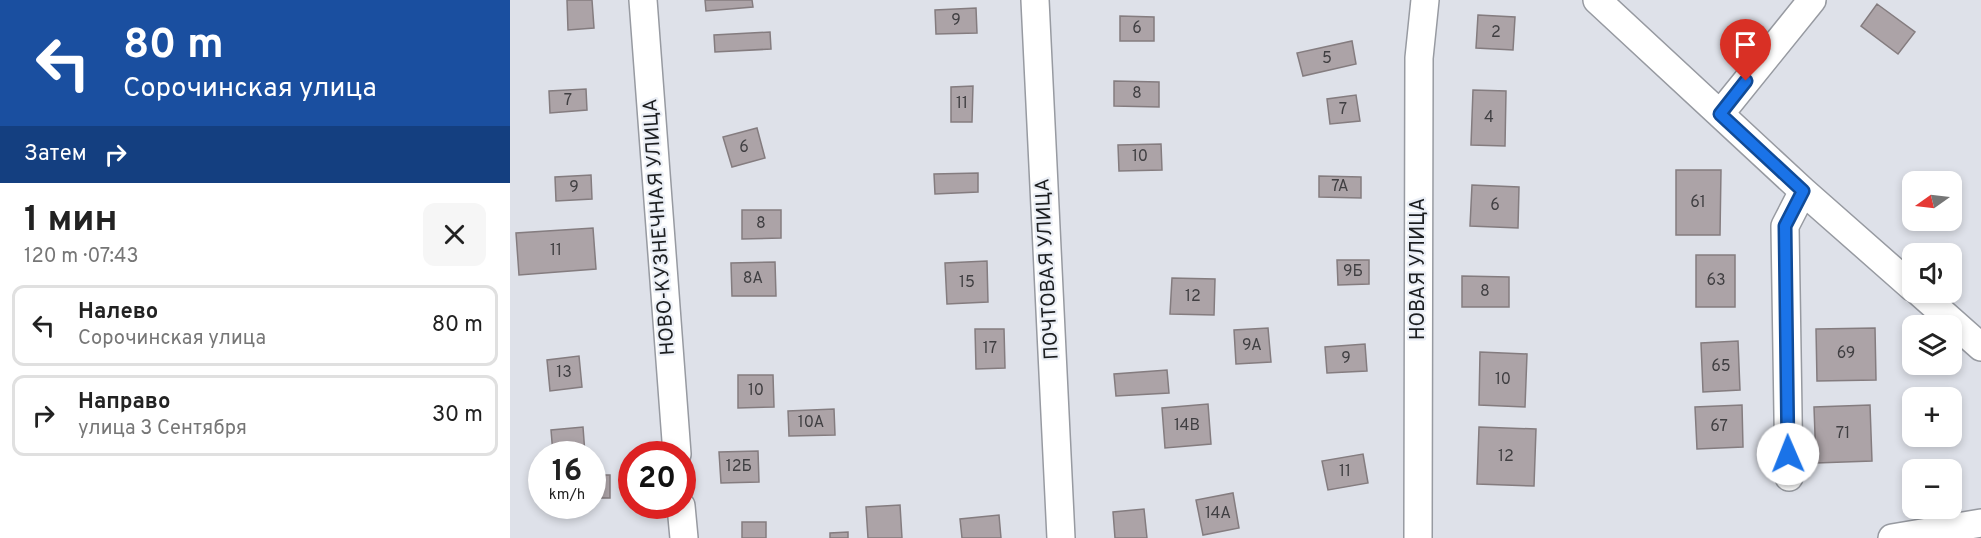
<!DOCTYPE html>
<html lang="ru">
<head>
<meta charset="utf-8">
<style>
  :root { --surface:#fff; --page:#f6f6f6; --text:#222; --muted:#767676; --line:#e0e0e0 }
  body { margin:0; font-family:Overpass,sans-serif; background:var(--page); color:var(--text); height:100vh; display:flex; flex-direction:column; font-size:22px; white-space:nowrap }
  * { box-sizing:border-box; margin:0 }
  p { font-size:20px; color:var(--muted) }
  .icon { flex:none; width:33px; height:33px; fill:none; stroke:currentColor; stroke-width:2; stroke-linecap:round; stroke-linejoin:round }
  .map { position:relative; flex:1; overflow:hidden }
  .sheet { display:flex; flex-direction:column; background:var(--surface); width:510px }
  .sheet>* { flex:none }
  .guide { background:#1a4fa0; color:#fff; overflow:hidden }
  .needle { width:39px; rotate:256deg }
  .tools { position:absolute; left:1392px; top:171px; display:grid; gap:12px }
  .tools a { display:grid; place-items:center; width:60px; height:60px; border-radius:12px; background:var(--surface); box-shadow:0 3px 9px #0003; font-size:30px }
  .speed { position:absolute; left:18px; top:441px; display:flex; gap:12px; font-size:30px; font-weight:700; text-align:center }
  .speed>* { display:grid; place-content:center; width:78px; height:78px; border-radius:50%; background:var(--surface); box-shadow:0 3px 9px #0003; line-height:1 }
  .speed small { font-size:15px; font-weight:400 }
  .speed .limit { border:9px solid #d22; background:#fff; color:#111 }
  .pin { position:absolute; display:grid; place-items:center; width:51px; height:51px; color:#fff; margin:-62px -26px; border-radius:50% 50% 50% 0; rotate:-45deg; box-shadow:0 0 6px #0007 }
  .pin .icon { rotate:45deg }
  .me { position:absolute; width:66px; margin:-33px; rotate:359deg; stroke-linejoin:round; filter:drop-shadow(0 0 4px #0008) }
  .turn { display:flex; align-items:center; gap:21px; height:126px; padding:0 24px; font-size:27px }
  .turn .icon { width:78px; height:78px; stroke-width:2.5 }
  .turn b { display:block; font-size:42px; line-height:51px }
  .then { display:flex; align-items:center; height:57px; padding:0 24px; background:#0003; gap:12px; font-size:22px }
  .round { display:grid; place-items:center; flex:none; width:63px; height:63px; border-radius:12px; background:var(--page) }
  .summary { display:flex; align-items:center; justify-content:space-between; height:102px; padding:0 24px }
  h1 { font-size:36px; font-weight:700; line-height:45px }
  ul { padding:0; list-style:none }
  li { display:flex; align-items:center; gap:18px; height:81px; margin:0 12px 9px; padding:0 12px; border:3px solid var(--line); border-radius:12px }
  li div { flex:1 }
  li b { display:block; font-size:22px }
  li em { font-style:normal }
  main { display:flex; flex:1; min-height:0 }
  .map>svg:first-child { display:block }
  .building { fill:#aca3a7; stroke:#847c7f; stroke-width:1.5 }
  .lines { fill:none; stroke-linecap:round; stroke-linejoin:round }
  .minor-casing { stroke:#979aa1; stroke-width:30 }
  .minor { stroke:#fff; stroke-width:27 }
  .route-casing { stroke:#114b97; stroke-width:15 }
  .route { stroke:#1a73e8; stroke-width:10 }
  .labels { text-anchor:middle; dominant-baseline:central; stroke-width:4.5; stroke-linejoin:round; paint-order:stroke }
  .number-label { font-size:16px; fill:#403f42 }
  .street-label { font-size:20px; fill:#1c1e20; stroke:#ebeff6 }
</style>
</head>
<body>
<main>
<section class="sheet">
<div class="guide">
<div class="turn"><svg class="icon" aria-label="left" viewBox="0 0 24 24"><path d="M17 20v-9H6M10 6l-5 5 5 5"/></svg><div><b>80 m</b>Сорочинская улица</div></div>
<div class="then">Затем<svg class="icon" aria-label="right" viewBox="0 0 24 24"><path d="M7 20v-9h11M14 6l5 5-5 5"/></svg></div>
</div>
<div class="summary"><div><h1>1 мин</h1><p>120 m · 07:43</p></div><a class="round"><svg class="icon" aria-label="close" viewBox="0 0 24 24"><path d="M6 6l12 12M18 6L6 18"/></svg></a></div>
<ul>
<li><svg class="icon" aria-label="left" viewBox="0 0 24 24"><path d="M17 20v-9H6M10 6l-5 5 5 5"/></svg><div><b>Налево</b><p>Сорочинская улица</p></div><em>80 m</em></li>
<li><svg class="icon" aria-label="right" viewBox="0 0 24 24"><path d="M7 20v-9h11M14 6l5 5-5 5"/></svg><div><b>Направо</b><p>улица 3 Сентября</p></div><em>30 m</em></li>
</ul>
</section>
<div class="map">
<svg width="1471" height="538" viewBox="0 0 1471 538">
  <rect width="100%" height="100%" fill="#dee1e9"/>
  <!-- building -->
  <path class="building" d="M57,0H82L84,28L58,30Z
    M195,0H242L243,7L196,11Z
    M1367,4L1405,32L1388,54L1351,26Z
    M466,8L467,33L426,34L425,10Z
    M968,15L1005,17L1003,50L966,48Z
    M610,16L644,17V41H610Z
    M260,32L261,49L205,52L204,35Z
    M842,41L846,64L793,76L787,53Z
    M604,81L649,82V107L604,106Z
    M463,86L462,122H441V87Z
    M76,89L77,110L40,113L39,91Z
    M963,90L996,91L995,146L961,145Z
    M846,95L850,121L820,124L817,99Z
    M247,128L255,158L222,167L213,137Z
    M651,144L652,170L609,171L608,145Z
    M1166,170H1211L1210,235H1166Z
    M468,173V192L425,194L424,174Z
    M81,175L82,199L46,201L45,177Z
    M809,176L851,177V198L809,197Z
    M962,185L1009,187L1008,228L960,226Z
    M232,210H271V238L232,239Z
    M83,228L86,269L9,275L6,233Z
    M1186,255H1225V307H1186Z
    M827,260H859V284L828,285Z
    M477,261L478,302L437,304L435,263Z
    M265,262L266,296H222L221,263Z
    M952,276L999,277V307H952Z
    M662,278L705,279L704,315L660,314Z
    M758,328L761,362L726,364L724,330Z
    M1365,328L1366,380L1307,381L1306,329Z
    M465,329H494L495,368L466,369Z
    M1228,341L1230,390L1193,392L1191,343Z
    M855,344L857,371L817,373L815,347Z
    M970,352L1017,354L1015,407L969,405Z
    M69,356L72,387L40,391L37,360Z
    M657,370L659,393L606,396L604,374Z
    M228,375H263L264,407L228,408Z
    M698,404L701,444L655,448L652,408Z
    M1232,405L1233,447L1187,449L1185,407Z
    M1360,405L1362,461L1306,463L1304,407Z
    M324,409L325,435L279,436L278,411Z
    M73,427L75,454H43L41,430Z
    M969,427L1026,429L1024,486L967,484Z
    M248,451L249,482L211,483L209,452Z
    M853,454L858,483L818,490L812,461Z
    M82,475H100V498H82Z
    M723,493L729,528L693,535L686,500Z
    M390,505L392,538H358L356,507Z
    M634,509L637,538H605L603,512Z
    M489,515L491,538H452L450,519Z
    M232,522H256V538H232Z
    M338,532V538H320V533Z"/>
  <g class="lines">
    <defs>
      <path id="minor" d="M133,0L167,454
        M525,0L551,538
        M1087,0L1293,191L1402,287
        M1210,114L1302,0
        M1409,292L1471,347
        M1279,477L1275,226L1293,191
        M171,506L174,538
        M908,538L909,58L915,0
        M1382,538L1471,523"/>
    </defs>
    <!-- minor casing -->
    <use href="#minor" class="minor-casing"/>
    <!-- minor -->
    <use href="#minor" class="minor"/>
  </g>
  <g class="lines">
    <defs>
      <path id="route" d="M1236,81L1210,114L1293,191L1275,226L1278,454"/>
    </defs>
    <!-- route casing -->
    <use href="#route" class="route-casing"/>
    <!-- route -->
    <use href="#route" class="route"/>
  </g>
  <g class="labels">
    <!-- number labels -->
    <g class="number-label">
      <text x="446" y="21">9</text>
      <text x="627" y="29">6</text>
      <text x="986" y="33">2</text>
      <text x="817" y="59">5</text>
      <text x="627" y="94">8</text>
      <text x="58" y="101">7</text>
      <text x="452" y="104">11</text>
      <text x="833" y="110">7</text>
      <text x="979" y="118">4</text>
      <text x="234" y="148">6</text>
      <text x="630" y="157">10</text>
      <text x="830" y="187">7А</text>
      <text x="64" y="188">9</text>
      <text x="1188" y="203">61</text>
      <text x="985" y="206">6</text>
      <text x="251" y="224">8</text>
      <text x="46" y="251">11</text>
      <text x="843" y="272">9Б</text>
      <text x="243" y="279">8А</text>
      <text x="1206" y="281">63</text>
      <text x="457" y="283">15</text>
      <text x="975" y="292">8</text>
      <text x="683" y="297">12</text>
      <text x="742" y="346">9А</text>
      <text x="480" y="349">17</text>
      <text x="1336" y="354">69</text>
      <text x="836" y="359">9</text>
      <text x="1211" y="367">65</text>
      <text x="54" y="373">13</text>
      <text x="993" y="380">10</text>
      <text x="246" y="391">10</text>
      <text x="301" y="423">10А</text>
      <text x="677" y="426">14В</text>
      <text x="1209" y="427">67</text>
      <text x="1333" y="434">71</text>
      <text x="996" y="457">12</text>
      <text x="229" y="467">12Б</text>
      <text x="835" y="472">11</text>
      <text x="708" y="514">14А</text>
    </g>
    <!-- street labels -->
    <g class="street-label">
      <text transform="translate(150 227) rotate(-94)">НОВО-КУЗНЕЧНАЯ УЛИЦА</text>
      <text transform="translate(538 269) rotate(-93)">ПОЧТОВАЯ УЛИЦА</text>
      <text transform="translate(909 269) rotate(-90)">НОВАЯ УЛИЦА</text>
    </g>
  </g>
</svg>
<div class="tools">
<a><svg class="needle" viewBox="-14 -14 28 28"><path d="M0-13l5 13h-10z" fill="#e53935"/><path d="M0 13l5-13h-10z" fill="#767676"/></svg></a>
<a><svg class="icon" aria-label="sound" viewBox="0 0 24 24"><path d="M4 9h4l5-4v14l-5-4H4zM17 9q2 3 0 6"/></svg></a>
<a><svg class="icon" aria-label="layers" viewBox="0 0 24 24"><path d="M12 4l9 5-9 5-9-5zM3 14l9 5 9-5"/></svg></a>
<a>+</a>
<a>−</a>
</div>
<div class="speed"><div>16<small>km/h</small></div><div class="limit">20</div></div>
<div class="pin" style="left:1236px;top:81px;background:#d93025"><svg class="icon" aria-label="arrive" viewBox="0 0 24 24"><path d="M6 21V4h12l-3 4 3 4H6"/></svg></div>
<svg class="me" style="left:1278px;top:454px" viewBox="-20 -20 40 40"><circle r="19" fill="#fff"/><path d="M0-13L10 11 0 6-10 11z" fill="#1a73e8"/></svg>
</div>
</main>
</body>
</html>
